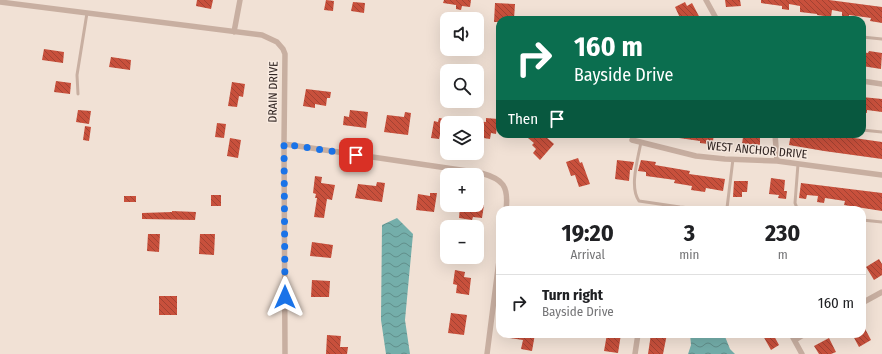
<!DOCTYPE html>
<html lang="en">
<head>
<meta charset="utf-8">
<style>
  :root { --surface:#fff; --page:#f6f6f6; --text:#202124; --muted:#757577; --line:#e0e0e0 }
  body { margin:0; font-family:"Fira Sans Condensed",sans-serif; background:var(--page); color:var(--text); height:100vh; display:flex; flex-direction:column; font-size:15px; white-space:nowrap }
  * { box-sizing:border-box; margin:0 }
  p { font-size:13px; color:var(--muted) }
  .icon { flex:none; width:22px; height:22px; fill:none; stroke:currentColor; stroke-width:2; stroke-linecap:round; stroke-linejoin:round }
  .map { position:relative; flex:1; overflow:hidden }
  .sheet { position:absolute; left:496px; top:206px; width:370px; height:132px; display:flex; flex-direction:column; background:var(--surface); border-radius:12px; box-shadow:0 4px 16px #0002 }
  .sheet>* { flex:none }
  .top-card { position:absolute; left:496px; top:16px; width:370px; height:122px; border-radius:12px; box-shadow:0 4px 16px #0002; background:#0b6e4f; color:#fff; overflow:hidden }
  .buttons { position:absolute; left:440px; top:12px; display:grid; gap:8px }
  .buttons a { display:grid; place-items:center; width:44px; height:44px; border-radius:8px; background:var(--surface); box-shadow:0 4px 16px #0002; font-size:20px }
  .pin { position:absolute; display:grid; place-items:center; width:34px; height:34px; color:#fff; margin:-17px; border-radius:8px; box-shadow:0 2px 6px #0006 }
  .me { position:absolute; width:44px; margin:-22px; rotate:0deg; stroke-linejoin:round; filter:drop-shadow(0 0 3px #0008) }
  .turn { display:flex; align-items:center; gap:14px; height:84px; padding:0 12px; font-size:18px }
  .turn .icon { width:52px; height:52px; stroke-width:2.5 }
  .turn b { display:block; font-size:28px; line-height:34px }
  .then { display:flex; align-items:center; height:38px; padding:0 12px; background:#0003; gap:8px; font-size:15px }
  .eta { display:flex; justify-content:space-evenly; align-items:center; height:68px; text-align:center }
  .eta b { font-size:24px; font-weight:700; line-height:28px }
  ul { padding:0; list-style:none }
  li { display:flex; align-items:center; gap:12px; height:56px; padding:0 12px; border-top:1px solid var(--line) }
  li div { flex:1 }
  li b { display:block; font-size:15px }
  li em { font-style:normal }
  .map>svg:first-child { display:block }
  .water { fill:url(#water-waves) }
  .building { fill:url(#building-back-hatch) }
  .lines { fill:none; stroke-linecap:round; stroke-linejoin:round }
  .service { stroke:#c8afa1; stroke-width:3 }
  .minor { stroke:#c8afa1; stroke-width:5.5 }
  .route { stroke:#1a73e8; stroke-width:7; stroke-dasharray:0 12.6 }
  .labels { text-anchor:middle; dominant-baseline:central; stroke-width:3; stroke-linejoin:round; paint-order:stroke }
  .street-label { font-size:12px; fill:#332724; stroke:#f9ebe1 }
</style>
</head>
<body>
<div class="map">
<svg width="882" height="354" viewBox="0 0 882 354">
  <defs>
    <pattern id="water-waves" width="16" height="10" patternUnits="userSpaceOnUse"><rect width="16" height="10" fill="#74aeaa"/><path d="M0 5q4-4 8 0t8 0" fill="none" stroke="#608e8a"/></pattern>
    <pattern id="building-back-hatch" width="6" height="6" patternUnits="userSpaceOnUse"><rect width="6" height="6" fill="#c8503c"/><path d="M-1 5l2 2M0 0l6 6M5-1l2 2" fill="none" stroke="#a34232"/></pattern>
  </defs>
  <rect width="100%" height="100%" fill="#f1e1d5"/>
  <!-- water -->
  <path class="water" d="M397,218L413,234L405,320L410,354H386L381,320L382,225Z
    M690,334H724L730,349L735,354H688L691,345Z"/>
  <!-- building -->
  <path class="building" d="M197,0H213L211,9L196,6Z
    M326,0L334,1L333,11L324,10Z
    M444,0H471L470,7L462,6L461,10L456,9V5L443,3Z
    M725,0H740L741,6L726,7Z
    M761,0H829L882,7V23L870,21L871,18L849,15V18L842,17V12L832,10L831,17L817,15V14L800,12V6L789,4V10L782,9V6L761,3Z
    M353,2L365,3L364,13L351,11Z
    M685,2L687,6L692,3L701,20H681L675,7Z
    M495,3L515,4L514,19H501L500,22H494Z
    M44,49L64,52L63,63L42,60Z
    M869,51L882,53L881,69L862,66V52L868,53Z
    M111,57L131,60L130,70L109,67Z
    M56,81L71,83L70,94L54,92Z
    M232,82L245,84L243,97L239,96L237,107L228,106Z
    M306,89L331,92L330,98H327L326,106L315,104V108L303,106Z
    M862,97L882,99V112L867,110V113L862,112Z
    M78,110L91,111L89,124L76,122Z
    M350,110L368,112L366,128L343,125L344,116L349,117Z
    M405,112L411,113L408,135L384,132L387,115L404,117Z
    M439,118L447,119V136L440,135L439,139L431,138L434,121L438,122Z
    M486,118L498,119L496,134L491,133L490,139L477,137V121L486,122Z
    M217,123L226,124L224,138L215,137Z
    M85,126L91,127L89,141L83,140Z
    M532,134H540L543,137L545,136L554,144L540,160L533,153L536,149L532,145L534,143L528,138Z
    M672,134H714L713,141H708V144L700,143V141L672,137Z
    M747,134H760V145L742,144L743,137H747Z
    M791,134H826L882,142V159L824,151L789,145Z
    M230,138L241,140L238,158L227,156Z
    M578,158L580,163L582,162L590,184L579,187L575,175L571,176L566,162Z
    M617,160L634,162L632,170H630L629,181L615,179Z
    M641,160L656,162L655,165L690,171L689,174L725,179L723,191L706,188L705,192L691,190L692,186L674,183L675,180L646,176V172L638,171Z
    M315,176L322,177L321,183L335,185L332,200L327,199L324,218L314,217L317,198H315L316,194L313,193Z
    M771,178L785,180L784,191H787L786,199L778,198L779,195L769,194Z
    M734,181H748L747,192H742V197H733Z
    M377,182L385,183L382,202L355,198L358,184L376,186Z
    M801,183L882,193V211L844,205L845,201L825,198L824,203L817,202L818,196L807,195L806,199L799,198Z
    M430,193H437L434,212L416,210L418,194L430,196Z
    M211,195H221V206H211Z
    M124,196H136V202H124Z
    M477,204L484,205L482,218L473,217L472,220L459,218L460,207H467V205H477Z
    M172,211L196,212L195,220L142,219V213L172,212Z
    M148,234H160L159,252L147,251Z
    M200,234H215L214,255L199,254Z
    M312,242L333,245L331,258L310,256Z
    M879,259L882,264V275L874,280L866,267Z
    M455,270L465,272L464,277L471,278L469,295L456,293L457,285L453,284Z
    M312,280L330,281L329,297H311Z
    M159,296H177V315H159Z
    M451,313L467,315L464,335L448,333Z
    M862,323L871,340L859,347L852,334H862Z
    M505,334H535L532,351L521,349L523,340L504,337Z
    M607,334H621L618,353L604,351Z
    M651,334H667L663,354H648Z
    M762,334H773L779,345L771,350Z
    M327,335L341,336L340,347H348L347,354H326Z
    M829,338L836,352L831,354H819L814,346Z"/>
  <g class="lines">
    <!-- service -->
    <path class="service" d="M862,37L882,39
      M78,94L77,75L87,13
      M862,130L882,132
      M641,142C638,159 629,187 639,201L680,207L711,210
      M798,164L795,203L797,208L800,210
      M720,210L727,208L733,159
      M862,220L882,222"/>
    <!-- minor -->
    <path class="minor" d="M706,0L717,20
      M0,2L262,35L277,42L283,49L285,54L284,144L285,354
      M234,32L240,0
      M862,81L882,84
      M775,134L777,161
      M632,140L696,156L725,159L777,161L882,175
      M284,144L481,173C503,179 509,186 506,210
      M862,303L882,292
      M791,334L802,354
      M795,340L805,334
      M487,354L500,253
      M635,354L638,334"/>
  </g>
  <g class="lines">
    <!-- route -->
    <path class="route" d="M285,297L284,144L356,155"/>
  </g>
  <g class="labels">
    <!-- street labels -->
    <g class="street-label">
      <text transform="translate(273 92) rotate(-89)">DRAIN DRIVE</text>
      <text transform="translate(757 150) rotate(5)">WEST ANCHOR DRIVE</text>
    </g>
  </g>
</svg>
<div class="buttons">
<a><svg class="icon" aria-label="sound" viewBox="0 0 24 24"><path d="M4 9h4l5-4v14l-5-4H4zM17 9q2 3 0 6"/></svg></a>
<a><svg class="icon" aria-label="search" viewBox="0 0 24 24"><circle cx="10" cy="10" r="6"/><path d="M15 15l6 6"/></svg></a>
<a><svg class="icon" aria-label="layers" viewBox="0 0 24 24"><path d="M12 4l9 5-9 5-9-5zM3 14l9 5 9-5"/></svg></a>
<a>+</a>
<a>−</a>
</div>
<div class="pin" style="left:356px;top:155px;background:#d93025"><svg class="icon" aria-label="arrive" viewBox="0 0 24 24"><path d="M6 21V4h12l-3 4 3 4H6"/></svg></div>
<svg class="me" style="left:285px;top:297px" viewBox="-20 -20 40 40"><path d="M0-17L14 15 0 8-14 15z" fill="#1a73e8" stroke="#fff" stroke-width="4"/></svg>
<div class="top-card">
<div class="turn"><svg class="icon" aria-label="right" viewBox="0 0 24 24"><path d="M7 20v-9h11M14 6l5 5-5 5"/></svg><div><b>160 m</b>Bayside Drive</div></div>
<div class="then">Then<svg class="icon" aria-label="arrive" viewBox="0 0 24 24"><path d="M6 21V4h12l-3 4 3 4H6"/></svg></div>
</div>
<section class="sheet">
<div class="eta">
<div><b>19:20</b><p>Arrival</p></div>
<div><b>3</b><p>min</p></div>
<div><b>230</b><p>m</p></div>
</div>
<ul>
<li><svg class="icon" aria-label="right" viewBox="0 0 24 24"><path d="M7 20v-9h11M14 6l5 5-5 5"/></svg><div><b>Turn right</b><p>Bayside Drive</p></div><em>160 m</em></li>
</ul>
</section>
</div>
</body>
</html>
